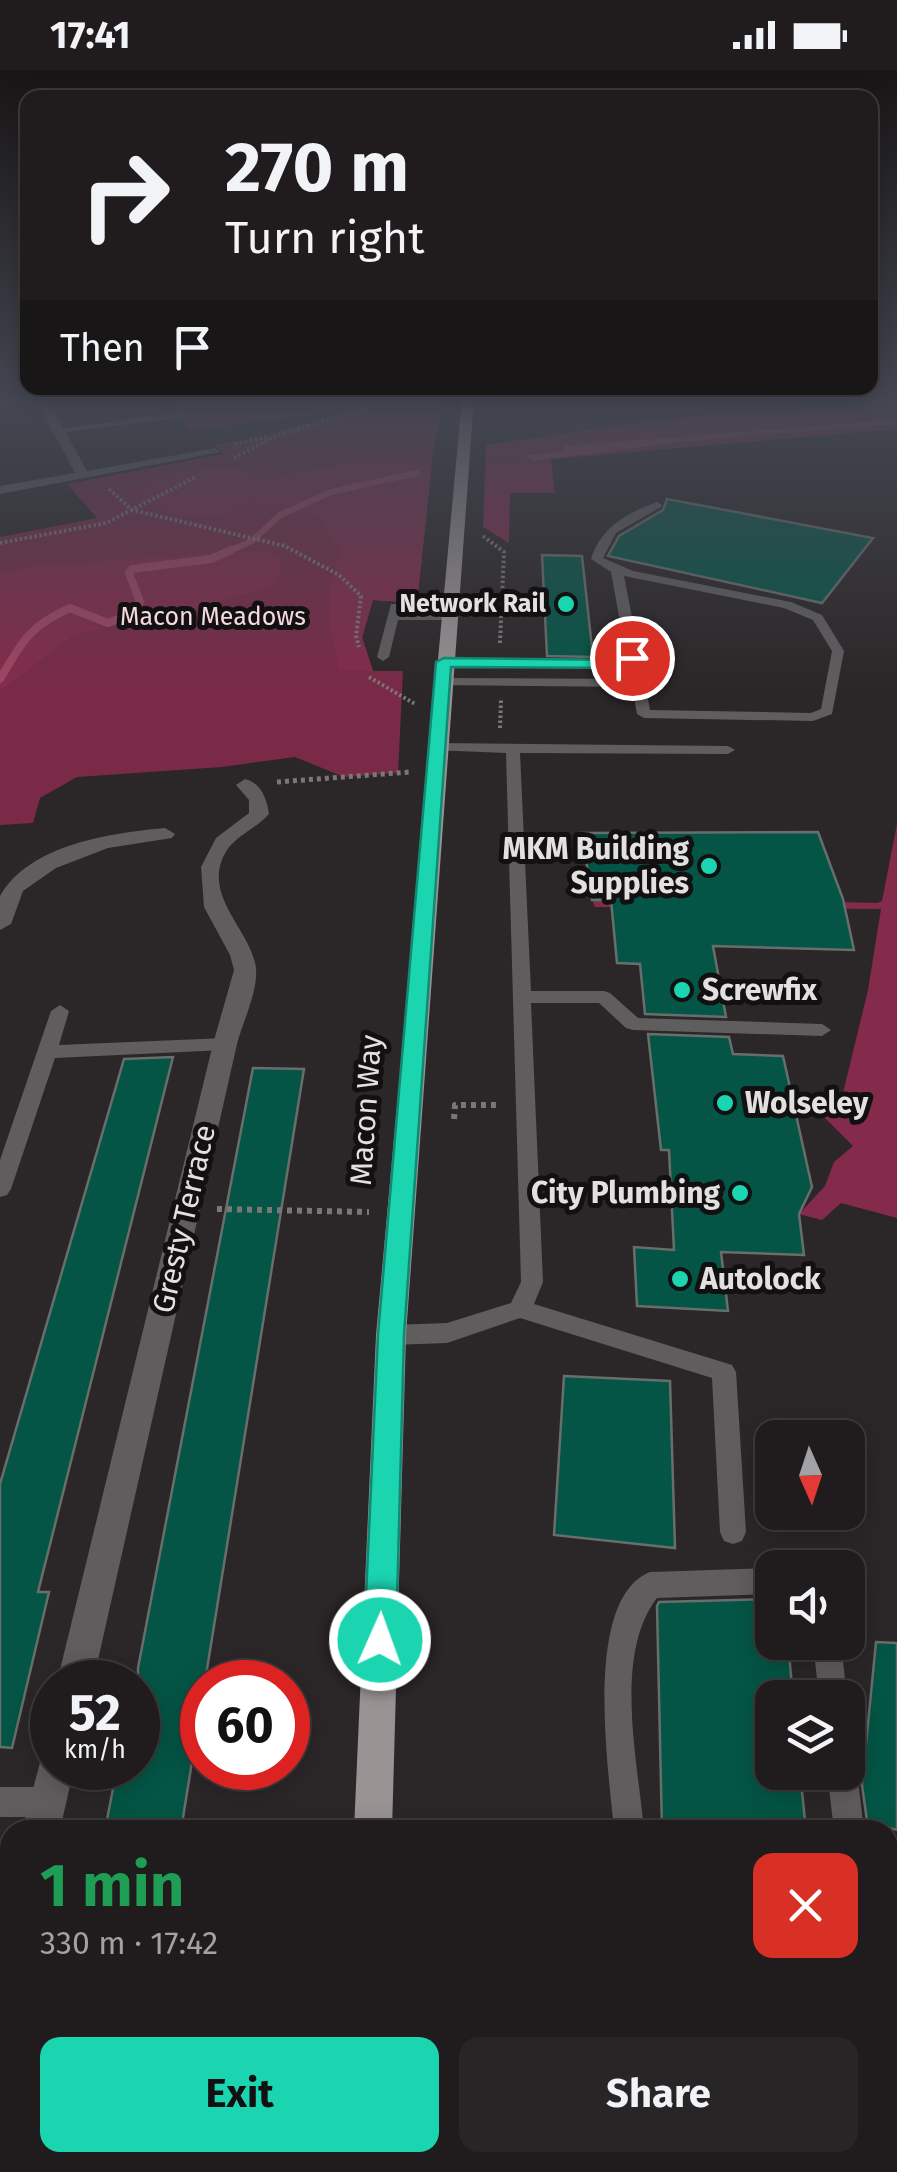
<!DOCTYPE html>
<html lang="en">
<head>
<meta charset="utf-8">
<style>
  :root { --surface:#201c1d; --page:#282526; --text:#f1f3f6; --muted:#a2a1a4; --line:#3d3a3b; --accent:#1bd5b1 }
  body { margin:0; font-family:"Fira Sans",sans-serif; background:var(--page); color:var(--text); height:100vh; display:flex; flex-direction:column; font-size:38px; white-space:nowrap }
  * { box-sizing:border-box; margin:0 }
  p { font-size:32px; color:var(--muted) }
  .icon { flex:none; width:55px; height:55px; fill:none; stroke:currentColor; stroke-width:2; stroke-linecap:round; stroke-linejoin:round }
  .map { position:relative; flex:1; overflow:hidden }
  .drawer { position:absolute; left:0px; top:1750px; width:898px; height:352px; display:flex; flex-direction:column; background:var(--surface); border-radius:30px 30px 0 0; box-shadow:0 5px 25px #0003,0 0 0 2px var(--line) }
  .drawer>* { flex:none }
  .top-card { position:absolute; left:20px; top:20px; width:858px; height:305px; border-radius:20px; box-shadow:0 5px 25px #0003,0 0 0 2px var(--line); background:#201c1d; color:var(--text); overflow:hidden }
  .needle { width:65px; rotate:177deg }
  .fabs { position:absolute; left:755px; top:1350px; display:grid; gap:20px }
  .fabs a { display:grid; place-items:center; width:110px; height:110px; border-radius:20px; background:var(--surface); box-shadow:0 5px 25px #0003,0 0 0 2px var(--line); font-size:50px }
  .speed { position:absolute; left:30px; top:1590px; display:flex; gap:20px; font-size:50px; font-weight:700; text-align:center }
  .speed>* { display:grid; place-content:center; width:130px; height:130px; border-radius:50%; background:var(--surface); box-shadow:0 5px 25px #0003,0 0 0 2px var(--line); line-height:1 }
  .speed small { font-size:25px; font-weight:400 }
  .speed .limit { border:15px solid #d22; background:#fff; color:#111 }
  .pin { position:absolute; display:grid; place-items:center; width:85px; height:85px; color:#fff; margin:-42px; border:5px solid #fff; border-radius:50%; box-shadow:0 2px 10px #0007 }
  .me { position:absolute; width:110px; margin:-55px; rotate:2deg; stroke-linejoin:round; filter:drop-shadow(0 0 8px #0008) }
  .turn { display:flex; align-items:center; gap:35px; height:210px; padding:0 40px; font-size:45px }
  .turn .icon { width:130px; height:130px; stroke-width:2.5 }
  .turn b { display:block; font-size:70px; line-height:85px }
  .then { display:flex; align-items:center; height:95px; padding:0 40px; background:#0003; gap:20px; font-size:38px }
  .round { display:grid; place-items:center; flex:none; width:105px; height:105px; border-radius:20px; background:var(--page) }
  .headline { display:flex; align-items:center; justify-content:space-between; height:170px; padding:0 40px }
  h1 { font-size:60px; font-weight:700; line-height:75px; color:#1e9e55 }
  .button { display:flex; gap:20px; margin-top:auto; padding:20px 40px }
  .button a { flex:1; height:115px; border-radius:20px; background:var(--accent); color:#111; font-size:40px; font-weight:700; line-height:115px; text-align:center }
  .button a+a { background:var(--page); color:var(--text) }
  .status { display:flex; justify-content:space-between; align-items:center; height:70px; padding:0 50px; background:var(--surface); direction:ltr }
  .status svg { height:28px; fill:currentColor }
  .map>svg:first-child { display:block }
  .green { fill:#7a2a46 }
  .forest { fill:#842b4b }
  .water { fill:#a04563 }
  .lines { fill:none; stroke-linecap:round; stroke-linejoin:round }
  .stream-far1 { stroke:#a04563; stroke-width:6 }
  .stream { stroke:#a04563; stroke-width:8 }
  .building { fill:#045545; stroke:#676e6c; stroke-width:2.5 }
  .path-far2 { stroke:#7b7777; stroke-width:4; stroke-dasharray:2.5 2.5; stroke-linecap:butt }
  .path-far1 { stroke:#7b7777; stroke-width:5; stroke-dasharray:4 4; stroke-linecap:butt }
  .path { stroke:#7b7777; stroke-width:6; stroke-dasharray:5 5; stroke-linecap:butt }
  .lane { fill:#605d5e; fill-rule:evenodd }
  .street { fill:#605d5e; fill-rule:evenodd }
  .primary { fill:#999394; fill-rule:evenodd }
  .route { fill:#1bd5b1; stroke:#128a73; stroke-width:2.5 }
  .poi-dot { fill:#1bd5b1; stroke:#121010; stroke-width:4 }
  .labels { text-anchor:middle; dominant-baseline:central; stroke-width:10; stroke-linejoin:round; paint-order:stroke }
  .far-poi-label { font-size:25px; font-weight:bold; fill:#e3e0e0; stroke:#121010; text-anchor:end }
  .far-park-label { font-size:25px; fill:#f4d9df; stroke:#121010 }
  .poi-label { font-size:30px; font-weight:bold; fill:#e3e0e0; stroke:#121010; text-anchor:start }
  .street-label { font-size:30px; fill:#e3e0e0; stroke:#121010 }
</style>
</head>
<body>
<div class="status"><b>17:41</b><svg viewBox="0 0 49 12"><path d="M0 12V9h3v3zM5 12V6h3v6zM10 12V3h3v9zM15 12V0h3v12zM26 1h20v11H26zM47 4h2v5h-2z"/></svg></div>
<div class="map">
<svg width="897" height="2102" viewBox="0 0 897 2102">
  <rect width="100%" height="100%" fill="#2b2627"/>
  <!-- green -->
  <path class="green" d="M165,328H443L432,392L417,533L373,530L362,567L373,601H403L398,703L344,707L295,687L222,697L77,707L40,728L33,753L0,755V467L97,448L67,414L223,384L215,375L264,366L350,341L189,359Z"/>
  <!-- forest -->
  <path class="forest" d="M875,328H897V359L551,389L555,423H510L509,473L483,457L486,375L679,347L846,337Z
    M366,390L432,392L417,533L373,530L362,568L373,601H339C329,551 321,532 341,483L319,445L247,432C211,458 170,442 132,429C161,397 204,398 244,399L254,412Z
    M263,480L279,487L280,502L276,515L196,538L74,565L0,621V504L38,496Z
    M897,754V1148L841,1133L822,1150L799,1144L825,1116L834,1092L853,1076L813,1036L843,1023L868,920L881,839L595,837L592,830L627,827L878,833L882,831Z"/>
  <!-- water -->
  <path class="water" d="M897,350V354L688,371L533,391L524,386L563,381V376Z"/>
  <g class="lines">
    <!-- stream-far1 -->
    <path class="stream-far1" d="M225,483L252,471L280,445L331,422L417,403"/>
    <!-- stream -->
    <path class="stream" d="M0,609C22,572 29,556 70,538L108,553L126,546L140,532L129,503L132,499L211,489L231,480"/>
  </g>
  <!-- building -->
  <path class="building" d="M667,429L873,468L822,533L608,486L619,466L663,440Z
    M542,485L582,486L593,587L547,586Z
    M818,762L843,829L854,880L713,876L726,947L645,944L640,894L617,893L611,830H592L582,763Z
    M648,964L729,967L733,984L783,986L812,1117L799,1144L804,1185L721,1182L728,1241L637,1236L634,1177L674,1180L669,1080H661Z
    M173,987L38,1522H49L12,1678L0,1677V1414L124,989Z
    M253,998L304,999L181,1760H105L117,1698H138V1598Z
    M564,1306L670,1311L675,1478L554,1465Z
    M772,1529V1572H788L793,1628H772V1702H800L806,1760H662L657,1536L659,1532Z
    M876,1572L897,1573V1760L867,1751L862,1715Z"/>
  <g class="lines">
    <!-- path-far2 -->
    <path class="path-far2" d="M235,374L267,367
      M234,388L278,365L399,328
      M109,419L132,440L285,476L339,505L361,526L356,566L359,577
      M483,466L504,482L500,573
      M0,473L106,453L196,407
      M501,538L530,539
      M369,607L415,634
      M500,658L501,630"/>
    <!-- path-far1 -->
    <path class="path-far1" d="M277,712L410,702"/>
    <!-- path -->
    <path class="path" d="M454,1049L455,1035H498
      M217,1139L369,1142"/>
    <!-- lane -->
    <path class="lane" d="M776,328L794,331L849,328L793,337Z
      M184,342L187,347L56,363L51,360Z
      M657,432L662,435L661,437L616,463L603,488L633,501L791,532L822,545L844,581L832,644L813,651L644,648L637,644L632,617L438,615V609L443,608L631,609L629,599L444,596L437,592L444,588L627,591L611,502L591,489C601,457 627,443 657,432ZM624,506L784,538L813,550L832,581L821,639L811,643L650,640Z
      M391,534H399L400,542H448L454,546L448,550H398L389,587L383,591L377,587Z
      M437,673L728,676L735,680L728,684L520,683L531,921H604L610,923L638,948L822,954L831,960L822,966L633,960L626,958L599,933H531L543,1212L534,1234L732,1295L736,1302L746,1462L742,1471L733,1474L724,1471L720,1462L712,1308L520,1248L447,1273L391,1275L383,1272L379,1265L383,1258L391,1255L447,1253L511,1233L521,1212L506,683L432,680L430,677Z
      M60,935L69,941L59,975L225,968L234,974L225,980L55,988L11,1119L7,1125L0,1127V1090L51,941Z
      M772,1498V1524L657,1528C613,1585 638,1692 644,1760H614C609,1702 582,1529 650,1502Z
      M813,1572H841L847,1628H819Z
      M848,1689L853,1691L857,1702L864,1760H834L827,1702H848Z
      M0,1717H47L58,1721L62,1732L58,1743L47,1747H0Z
      M0,1814H10V1846H0Z
      M888,2067L897,2071V2102H871V2092H888Z
      M631,2092H667L668,2102H632Z"/>
    <!-- street -->
    <path class="street" d="M35,328H47L87,401L215,378L221,382L0,424V416L75,403Z
      M245,709C261,713 267,729 269,744C257,758 237,765 227,780C199,824 251,859 256,898C258,922 243,951 237,974L93,1612H57L213,974L234,900L230,885L204,837L201,797L216,768L249,743V730L236,715Z
      M165,758L175,764L172,768L108,778L56,798L23,821L11,854L0,860V826C30,774 111,763 165,758Z
      M52,1680V1698H74L60,1760H22L42,1685Z
      M10,1872V1953L0,1957V1877Z"/>
    <!-- primary -->
    <path class="primary" d="M462,328H474L406,1265L392,1760H354L376,1265Z
      M339,2092H383L382,2102H338Z"/>
  </g>
  <!-- sky -->
  <linearGradient id="sky" x2="0" y2="1"><stop stop-color="#181515"/><stop offset="0.53" stop-color="#444752"/><stop offset="1" stop-color="#444752" stop-opacity="0"/></linearGradient>
  <rect width="897" height="622" fill="url(#sky)"/>
  <!-- route -->
  <path class="route" d="M627,585H637L638,598L451,597L404,1265L396,1570L391,1581L380,1585L369,1581L364,1570L378,1265L436,592L444,588L625,590Z"/>
  <!-- markers -->
  <g class="poi-dot">
    <circle cx="566" cy="534" r="10"/>
    <circle cx="709" cy="796" r="10"/>
    <circle cx="682" cy="920" r="10"/>
    <circle cx="725" cy="1033" r="10"/>
    <circle cx="740" cy="1123" r="10"/>
    <circle cx="680" cy="1209" r="10"/>
  </g>
  <g class="labels">
    <!-- far-poi labels -->
    <g class="far-poi-label">
      <text x="546" y="534">Network Rail</text>
    </g>
    <!-- far-park labels -->
    <g class="far-park-label">
      <text x="213" y="547">Macon Meadows</text>
    </g>
    <!-- poi labels -->
    <g class="poi-label">
      <text x="689" y="779" text-anchor="end">MKM Building<tspan x="689" dy="34">Supplies</tspan></text>
      <text x="702" y="920">Screwfix</text>
      <text x="745" y="1033">Wolseley</text>
      <text x="720" y="1123" text-anchor="end">City Plumbing</text>
      <text x="700" y="1209">Autolock</text>
    </g>
    <!-- street labels -->
    <g class="street-label">
      <text transform="translate(366 1040) rotate(-86)">Macon Way</text>
      <text transform="translate(184 1149) rotate(-77)">Gresty Terrace</text>
    </g>
  </g>
</svg>
<div class="fabs">
<a><svg class="needle" viewBox="-14 -14 28 28"><path d="M0-13l5 13h-10z" fill="#e53935"/><path d="M0 13l5-13h-10z" fill="#a2a1a4"/></svg></a>
<a><svg class="icon" aria-label="sound" viewBox="0 0 24 24"><path d="M4 9h4l5-4v14l-5-4H4zM17 9q2 3 0 6"/></svg></a>
<a><svg class="icon" aria-label="layers" viewBox="0 0 24 24"><path d="M12 4l9 5-9 5-9-5zM3 14l9 5 9-5"/></svg></a>
</div>
<div class="speed"><div>52<small>km/h</small></div><div class="limit">60</div></div>
<div class="pin" style="left:632px;top:588px;background:#d93025"><svg class="icon" aria-label="arrive" viewBox="0 0 24 24"><path d="M6 21V4h12l-3 4 3 4H6"/></svg></div>
<svg class="me" style="left:380px;top:1570px" viewBox="-20 -20 40 40"><circle r="17" fill="#1bd5b1" stroke="#fff" stroke-width="3"/><path d="M0-11L8 9 0 5-8 9z" fill="#fff"/></svg>
<div class="top-card">
<div class="turn"><svg class="icon" aria-label="right" viewBox="0 0 24 24"><path d="M7 20v-9h11M14 6l5 5-5 5"/></svg><div><b>270 m</b>Turn right</div></div>
<div class="then">Then<svg class="icon" aria-label="arrive" viewBox="0 0 24 24"><path d="M6 21V4h12l-3 4 3 4H6"/></svg></div>
</div>
<section class="drawer">
<div class="headline"><div><h1>1 min</h1><p>330 m · 17:42</p></div><a class="round" style="background:#d93025;color:#fff"><svg class="icon" aria-label="close" viewBox="0 0 24 24"><path d="M6 6l12 12M18 6L6 18"/></svg></a></div>
<div class="button"><a>Exit</a><a>Share</a></div>
</section>
</div>
</body>
</html>
